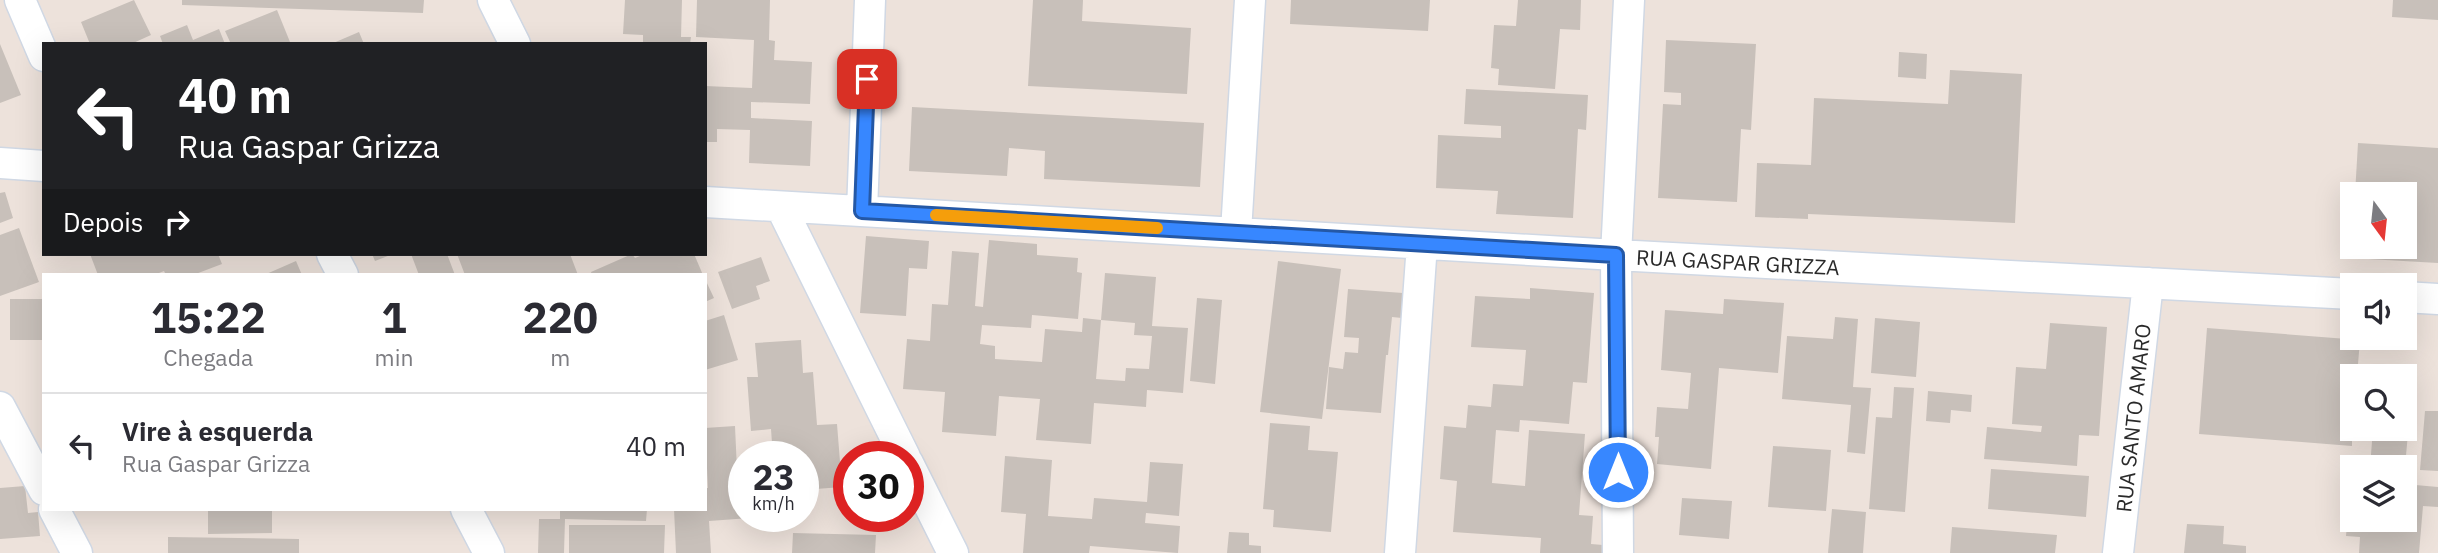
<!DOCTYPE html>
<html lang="pt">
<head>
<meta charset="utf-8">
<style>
  :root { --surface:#fff; --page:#f7f7f7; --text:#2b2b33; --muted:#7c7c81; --line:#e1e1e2 }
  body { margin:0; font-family:"IBM Plex Sans",sans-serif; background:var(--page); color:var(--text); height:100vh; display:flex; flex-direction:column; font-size:26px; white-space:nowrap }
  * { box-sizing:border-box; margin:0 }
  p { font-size:23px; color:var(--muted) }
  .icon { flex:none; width:38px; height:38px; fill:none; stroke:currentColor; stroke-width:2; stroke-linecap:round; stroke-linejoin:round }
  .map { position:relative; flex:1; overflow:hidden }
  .side { position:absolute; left:42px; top:273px; width:665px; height:238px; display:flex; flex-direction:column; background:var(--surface); border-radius:0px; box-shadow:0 7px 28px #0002 }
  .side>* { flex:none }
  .top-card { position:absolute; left:42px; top:42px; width:665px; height:214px; border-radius:0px; box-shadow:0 7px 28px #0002; background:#202124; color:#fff; overflow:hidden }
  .needle { width:46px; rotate:165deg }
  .fabs { position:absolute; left:2340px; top:182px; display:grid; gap:14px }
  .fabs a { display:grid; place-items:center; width:77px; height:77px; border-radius:0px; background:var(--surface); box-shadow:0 7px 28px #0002; font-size:35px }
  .speed { position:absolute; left:728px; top:441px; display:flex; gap:14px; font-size:35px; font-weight:700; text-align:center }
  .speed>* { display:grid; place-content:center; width:91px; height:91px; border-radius:50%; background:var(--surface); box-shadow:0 7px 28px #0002; line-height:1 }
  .speed small { font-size:18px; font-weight:400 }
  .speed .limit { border:10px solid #d22; background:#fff; color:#111 }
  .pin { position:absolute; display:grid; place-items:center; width:60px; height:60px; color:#fff; margin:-30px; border-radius:14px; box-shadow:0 4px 10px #0006 }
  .me { position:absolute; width:77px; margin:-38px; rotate:0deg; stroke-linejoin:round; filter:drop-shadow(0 0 5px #0008) }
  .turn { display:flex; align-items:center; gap:24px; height:147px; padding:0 21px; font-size:32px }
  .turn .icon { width:91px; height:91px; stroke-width:2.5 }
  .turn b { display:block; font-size:49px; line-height:60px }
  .then { display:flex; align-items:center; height:66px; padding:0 21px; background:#0003; gap:14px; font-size:26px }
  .eta { display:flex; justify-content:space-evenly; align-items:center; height:119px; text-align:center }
  .eta b { font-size:42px; font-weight:700; line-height:49px }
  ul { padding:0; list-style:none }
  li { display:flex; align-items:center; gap:21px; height:105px; padding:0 21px; border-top:2px solid var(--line) }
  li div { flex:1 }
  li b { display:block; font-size:26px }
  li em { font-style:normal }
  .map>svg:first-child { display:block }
  .building { fill:#c8c0ba }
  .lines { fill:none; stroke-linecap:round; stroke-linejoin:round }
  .minor-casing { stroke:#d0d8e4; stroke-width:33 }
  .minor { stroke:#fff; stroke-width:30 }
  .route-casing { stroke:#2458a6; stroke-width:18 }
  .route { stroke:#3787ff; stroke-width:12 }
  .slow { stroke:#f59e0b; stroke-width:12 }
  .labels { text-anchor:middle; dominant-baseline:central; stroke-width:7; stroke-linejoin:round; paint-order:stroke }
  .street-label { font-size:21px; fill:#2a2a2a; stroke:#fff }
</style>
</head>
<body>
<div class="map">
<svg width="2438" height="553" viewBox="0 0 2438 553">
  <rect width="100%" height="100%" fill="#ede2db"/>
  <!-- building -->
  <path class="building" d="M134,0L151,35L131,44H90L81,22Z
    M182,0H424L423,13L182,5Z
    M625,0H682L681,37H691L690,44H643V35L623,34Z
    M697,0H770L769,40L775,41L774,60L812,62L810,104L751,102V118L812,121L810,166L749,163L750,130L717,129V142H705V86L752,88L754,40L696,37Z
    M1033,0H1083L1082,21L1191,28L1187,94L1028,86Z
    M1291,0H1430L1428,31L1290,24Z
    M1518,0H1581L1580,30L1560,29L1555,89L1498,85L1499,69L1491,68L1494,25L1516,26Z
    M2393,0H2438V20L2392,17Z
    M277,10L290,42L231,44L225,31Z
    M187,25L193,40L219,29L225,44H163L160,36Z
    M359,32L364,44H331Z
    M1666,40L1756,44L1751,130L1741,129L1737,202L1658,198L1663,104L1681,105V93L1664,92Z
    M0,44L21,95L0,103Z
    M1899,52L1927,54L1926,79L1898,77Z
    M1950,70L2022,74L2015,223L1808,214V219L1755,217L1757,163L1811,165L1814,98L1948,104Z
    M1466,89L1588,95L1586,130L1578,129L1573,218L1496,214L1498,191L1436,188L1438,135L1501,138V126L1464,124Z
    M912,107L1204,123L1200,187L1044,179L1045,151L1009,148L1007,176L909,171Z
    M2358,143L2438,148V263L2351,258L2352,247H2404V194H2355Z
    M5,192L13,218L0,223V193Z
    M19,228L39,282L0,296V235Z
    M866,236L929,241L927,269L909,268L906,316L860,313Z
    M989,240L1037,244V255L1078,258L1077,272L1082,273L1078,319L1032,315L1031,328L982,325L980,344L995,346V359L1042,362L1045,329L1082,332L1083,318L1101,320L1096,379L1125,381L1126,368L1149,369L1152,336L1134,335L1135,323L1101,320L1105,273L1156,277L1152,326L1188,328L1183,393L1147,390L1146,407L1094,403L1091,444L1036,440L1040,399L999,396L996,436L942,432L945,392L903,389L907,339L930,341L932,304L948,305L952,251L979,253L975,306L983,307Z
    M90,254H218L222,264L193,275H166L164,271L154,275H98Z
    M372,254H393L375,261Z
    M411,254H447L455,275H419Z
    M457,254H570L578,275H465Z
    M632,254L635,258L645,254H694L703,275H592L591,272Z
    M761,257L770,281L756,286L760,299L732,309L718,272Z
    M296,261L302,275H264Z
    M1278,261L1341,269L1322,419L1260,412Z
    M705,279L714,298L705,302Z
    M1530,288L1594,293L1587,383L1573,382L1569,424L1520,420L1519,432L1496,430L1492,483L1525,486L1529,430L1585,434L1579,515L1593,516L1591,544L1603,545V553H1540L1541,538L1453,532L1457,481L1440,479L1444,426L1466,428L1468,405L1491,407L1493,384L1523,386L1526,350L1471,347L1475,296L1530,299Z
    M1348,289L1403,293L1402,318L1392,317L1388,355H1386L1381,413L1326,409L1329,367L1343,369L1345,352L1358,353L1359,338L1344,337Z
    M1197,298L1222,300L1215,384L1190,381Z
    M10,299H44V340H10Z
    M1724,299L1784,303L1778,373L1719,368L1711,469L1657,464L1659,437H1655L1657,407L1688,409L1691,373L1661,370L1665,310L1723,314Z
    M724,315L738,360L705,370V321Z
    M1835,317L1858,319L1853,387L1871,388L1865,454L1847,452L1851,405L1782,399L1787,336L1833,339Z
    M1875,318L1920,322L1916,377L1871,373Z
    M2050,323L2107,327L2099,436L2079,435L2077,466L1984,459L1987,427L2041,432L2042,426L2012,424L2016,367L2046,369Z
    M2207,328L2360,340L2357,376H2352V446L2199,434Z
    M801,340L803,373L813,372L817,425L837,424L842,487L803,490V457H773L771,429L751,431L747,377H758L755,343Z
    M1894,387L1914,388L1905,512L1869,509L1876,417L1892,418Z
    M1928,391L1972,395L1971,412L1951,410L1950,423L1926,421Z
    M2404,398L2411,399L2405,467H2370L2373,429H2404Z
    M2425,411H2438V471L2420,470Z
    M1270,423L1310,426L1308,450L1338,452L1331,532L1273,527L1274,510L1263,509Z
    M735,426L737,470H744V516H750V518L709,521L711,553H676L674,509H705V488H708L705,428Z
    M1773,446L1831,450L1826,511L1768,507Z
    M1005,456L1052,460L1048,516L1092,519L1094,498L1147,502L1150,462L1183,464L1179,516L1146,513L1145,523L1180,526L1178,553L1090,546L1089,553H1023L1026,514L1001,512Z
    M1991,469L2089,476L2086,517L1988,509Z
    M2404,484L2438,487V507L2423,506L2419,553H2359L2360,537L2346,536L2350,489H2352V520H2404Z
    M25,486L28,513L38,512L40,536L0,539V488Z
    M1682,498L1732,501L1729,539L1679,535Z
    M208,509H272V533L208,534Z
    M560,509H647L646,521L565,519L564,553H538L539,519H560Z
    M1832,509L1866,512L1863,553H1828Z
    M2187,524L2224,526L2223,544L2246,546V553H2184Z
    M569,525H665L664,553H569Z
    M1952,527L2057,535L2055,553H1950Z
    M1229,532L1249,533V545L1261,546V553H1227Z
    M793,533L876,535L875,553H792Z
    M168,537L299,539V553H168Z"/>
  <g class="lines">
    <defs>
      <path id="minor" d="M20,0L44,56
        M493,0L515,44
        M0,163L44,166
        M705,202L1616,255L2352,294
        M781,207L905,457
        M862,211L870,0
        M1236,232L1250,0
        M332,254L343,275
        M2404,297L2438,299
        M0,407L44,490
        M908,463L953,553
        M54,509L77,553
        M466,509L489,553
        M1400,553L1422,244
        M1618,553L1616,255L1629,0
        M2118,553L2148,283"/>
    </defs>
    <!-- minor casing -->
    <use href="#minor" class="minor-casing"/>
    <!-- minor -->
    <use href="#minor" class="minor"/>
  </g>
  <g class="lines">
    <defs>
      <path id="route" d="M867,79L862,211L1616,255L1618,472"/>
    </defs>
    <!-- route casing -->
    <use href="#route" class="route-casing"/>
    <!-- route -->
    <use href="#route" class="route"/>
    <!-- slow -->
    <path class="slow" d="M936,215L1157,228"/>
  </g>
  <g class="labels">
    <!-- street labels -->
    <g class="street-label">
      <text transform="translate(1738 262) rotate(3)">RUA GASPAR GRIZZA</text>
      <text transform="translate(2133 418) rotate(-84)">RUA SANTO AMARO</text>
    </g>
  </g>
</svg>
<div class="fabs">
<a><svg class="needle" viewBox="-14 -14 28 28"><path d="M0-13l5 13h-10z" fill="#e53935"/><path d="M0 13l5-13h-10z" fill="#7c7c81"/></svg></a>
<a><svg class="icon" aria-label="sound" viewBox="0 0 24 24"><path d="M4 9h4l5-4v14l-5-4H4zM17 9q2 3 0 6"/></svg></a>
<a><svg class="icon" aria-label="search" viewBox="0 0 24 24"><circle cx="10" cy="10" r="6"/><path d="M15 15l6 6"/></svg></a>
<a><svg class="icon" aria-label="layers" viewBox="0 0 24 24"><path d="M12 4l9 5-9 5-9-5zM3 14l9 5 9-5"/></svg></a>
</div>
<div class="speed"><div>23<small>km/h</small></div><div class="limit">30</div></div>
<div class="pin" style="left:867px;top:79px;background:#d93025"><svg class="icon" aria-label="arrive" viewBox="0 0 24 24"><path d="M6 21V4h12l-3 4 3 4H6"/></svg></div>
<svg class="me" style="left:1618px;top:472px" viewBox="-20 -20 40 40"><circle r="17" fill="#3787ff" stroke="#fff" stroke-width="3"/><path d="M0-11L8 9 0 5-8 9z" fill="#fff"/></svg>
<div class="top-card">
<div class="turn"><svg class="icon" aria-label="left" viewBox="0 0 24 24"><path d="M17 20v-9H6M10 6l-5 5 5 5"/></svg><div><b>40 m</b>Rua Gaspar Grizza</div></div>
<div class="then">Depois<svg class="icon" aria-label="right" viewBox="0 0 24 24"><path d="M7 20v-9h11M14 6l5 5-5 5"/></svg></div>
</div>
<section class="side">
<div class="eta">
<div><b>15:22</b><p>Chegada</p></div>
<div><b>1</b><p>min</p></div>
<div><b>220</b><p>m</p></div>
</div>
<ul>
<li><svg class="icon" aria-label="left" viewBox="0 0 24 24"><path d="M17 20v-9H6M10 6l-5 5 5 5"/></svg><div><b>Vire à esquerda</b><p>Rua Gaspar Grizza</p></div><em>40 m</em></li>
</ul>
</section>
</div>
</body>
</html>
